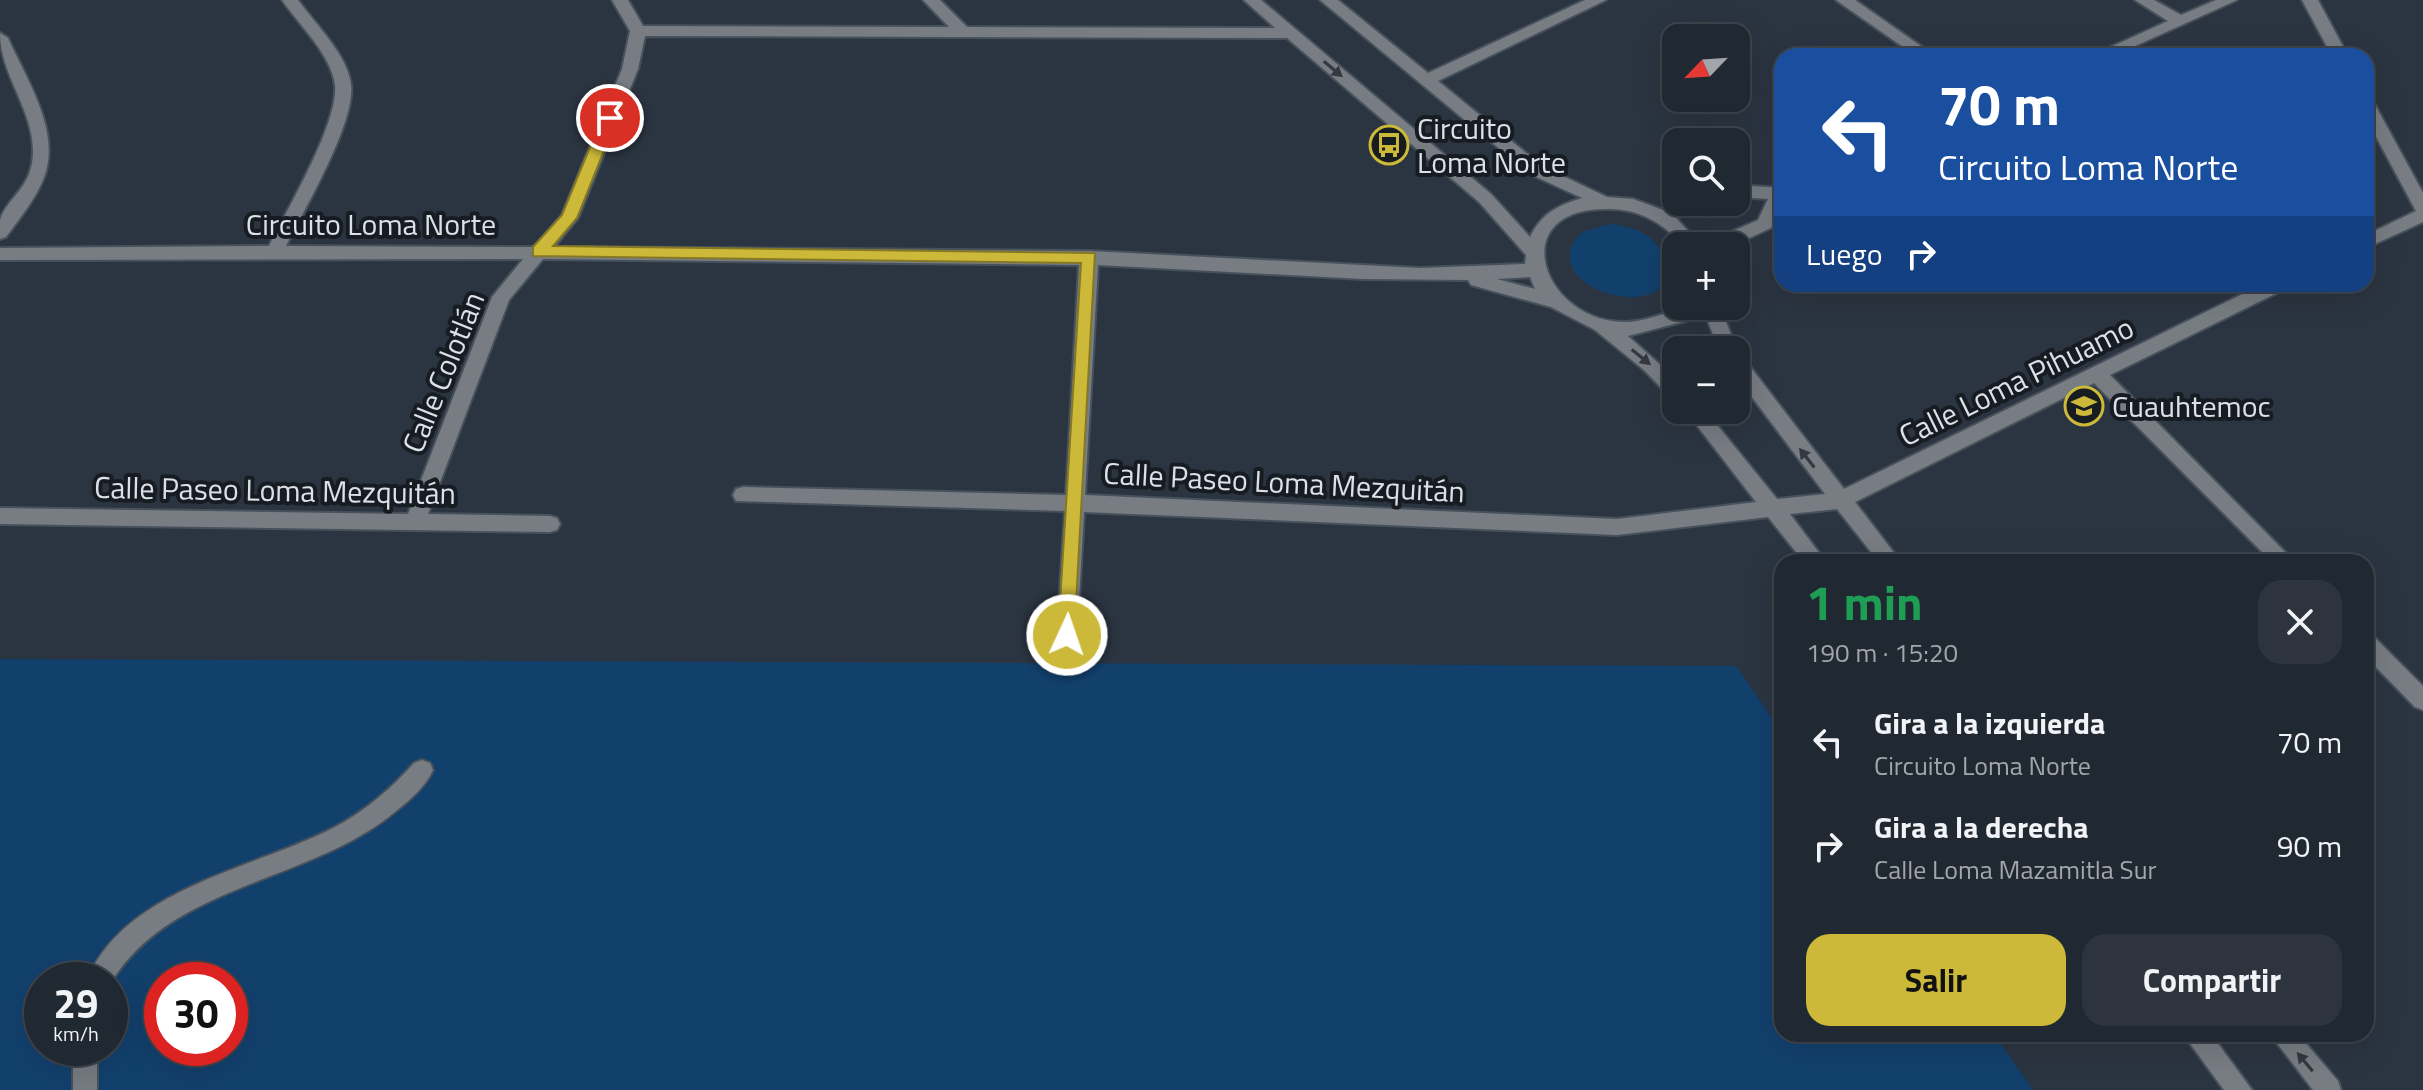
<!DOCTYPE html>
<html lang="es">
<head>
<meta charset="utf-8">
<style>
  :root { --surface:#202831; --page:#2d343d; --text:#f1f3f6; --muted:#a2a6ab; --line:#3d444d; --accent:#ccb939 }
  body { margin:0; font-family:"Titillium Web",sans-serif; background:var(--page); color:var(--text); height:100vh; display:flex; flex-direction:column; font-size:30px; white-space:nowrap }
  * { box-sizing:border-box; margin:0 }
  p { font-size:26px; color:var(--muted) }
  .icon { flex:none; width:44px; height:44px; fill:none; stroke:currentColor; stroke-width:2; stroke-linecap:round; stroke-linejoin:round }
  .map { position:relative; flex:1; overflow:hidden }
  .sheet { position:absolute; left:1774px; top:554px; width:600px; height:488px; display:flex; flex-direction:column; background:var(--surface); border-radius:24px; box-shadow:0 8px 32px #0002,0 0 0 2px var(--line) }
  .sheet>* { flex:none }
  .banner { position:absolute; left:1774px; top:48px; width:600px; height:244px; border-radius:24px; box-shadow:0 8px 32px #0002,0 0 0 2px var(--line); background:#1a4fa0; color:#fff; overflow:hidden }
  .needle { width:52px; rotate:245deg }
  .fabs { position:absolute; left:1662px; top:24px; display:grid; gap:16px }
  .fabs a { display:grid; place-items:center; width:88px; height:88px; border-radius:16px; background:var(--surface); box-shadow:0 8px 32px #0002,0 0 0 2px var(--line); font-size:40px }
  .speed { position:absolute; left:24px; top:962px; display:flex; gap:16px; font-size:40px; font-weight:700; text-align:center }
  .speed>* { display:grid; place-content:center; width:104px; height:104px; border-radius:50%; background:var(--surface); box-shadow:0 8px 32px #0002,0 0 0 2px var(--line); line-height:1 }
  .speed small { font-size:20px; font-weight:400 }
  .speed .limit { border:12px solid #d22; background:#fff; color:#111 }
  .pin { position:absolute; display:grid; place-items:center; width:68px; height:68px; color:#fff; margin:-34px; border:4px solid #fff; border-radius:50%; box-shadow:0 2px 8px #0007 }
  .me { position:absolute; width:88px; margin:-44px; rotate:3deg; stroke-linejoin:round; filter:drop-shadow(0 0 6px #0008) }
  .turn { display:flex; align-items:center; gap:28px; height:168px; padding:0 32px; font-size:36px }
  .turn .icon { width:104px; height:104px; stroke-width:2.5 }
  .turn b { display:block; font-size:56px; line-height:68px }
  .then { display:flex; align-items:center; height:76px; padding:0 32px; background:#0003; gap:16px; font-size:30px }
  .round { display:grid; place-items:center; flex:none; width:84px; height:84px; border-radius:24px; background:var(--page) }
  .summary { display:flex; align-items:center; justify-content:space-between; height:136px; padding:0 32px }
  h1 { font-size:48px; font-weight:700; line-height:60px; color:#1e9e55 }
  .action { display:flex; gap:16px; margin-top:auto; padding:16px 32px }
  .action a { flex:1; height:92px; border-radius:24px; background:var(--accent); color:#111; font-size:32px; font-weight:700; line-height:92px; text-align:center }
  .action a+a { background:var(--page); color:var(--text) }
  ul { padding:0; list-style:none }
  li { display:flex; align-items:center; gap:24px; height:104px; padding:0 32px }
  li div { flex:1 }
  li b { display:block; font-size:30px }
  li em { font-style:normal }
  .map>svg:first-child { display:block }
  .green { fill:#12406d; fill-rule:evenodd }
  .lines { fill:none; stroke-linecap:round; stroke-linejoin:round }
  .minor-casing { stroke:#47515c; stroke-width:4 }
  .minor { fill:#777d83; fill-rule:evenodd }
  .oneway { fill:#34393f }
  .route { fill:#ccb939; stroke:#857825; stroke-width:2 }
  .labels { text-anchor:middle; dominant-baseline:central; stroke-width:8; stroke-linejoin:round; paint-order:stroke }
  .poi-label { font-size:30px; fill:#dbe1e9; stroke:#171c22; text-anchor:start }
  .street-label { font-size:30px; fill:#dbe1e9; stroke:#171c22 }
</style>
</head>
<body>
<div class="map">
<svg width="2423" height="1090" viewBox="0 0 2423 1090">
  <rect width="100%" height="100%" fill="#2b3541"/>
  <!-- green -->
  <path class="green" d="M1611,224C1645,229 1656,237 1670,268C1668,273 1665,282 1662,286C1637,313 1559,287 1571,248C1572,243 1579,236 1582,232Z
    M0,659L1736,666L1782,732V1034H1994L2033,1090H0ZM42,980H110V1048H42ZM162,980H230V1048H162Z"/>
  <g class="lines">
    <defs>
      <path id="minor" d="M282,0H298C315,24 347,54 351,84C356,122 304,210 286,246L534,247L562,215L622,69L630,31L612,0H628L643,26L949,27L923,0H940L967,27L1275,28L1244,0H1261L1491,194L1530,237C1542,213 1557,206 1582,198L1530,174L1320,0H1338L1428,73L1585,0H1606L1438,81L1542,166L1607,197L1633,199L1663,210L1684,202H1710L1708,206L1676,218L1702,246H1683C1664,223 1639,209 1609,209C1502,207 1542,323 1626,322C1642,322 1658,315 1674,311L1677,306H1695L1686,321L1628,336L1676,379V398L1669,396L1644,370L1595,330L1551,307L1471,285L1468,280L1363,279L1098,265L1085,495L1617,519L1756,502L1685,410H1705L1777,499L1825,494L1736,376V354L1742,356L1844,489L2263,284H2288L2285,289L2110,375L2295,562H2272L2094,383L1855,502L1901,562H1879L1837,509L1790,514L1826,562H1804L1768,517L1617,535L1084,512L1077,635L1074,642L1067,644L1060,642L1057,635L1065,511L736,501L733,495L736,489L743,487L1066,495L1079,265L543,259L509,300L428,514L550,516L557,518L560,524L557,530L550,532L0,524V508L408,514L492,297L523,259L0,260V248L269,246C287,210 339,122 335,85C331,54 299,25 282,0ZM645,36L1287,38L1479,202L1526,255L1525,264L1420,268L1090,251L554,247L578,218L638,69ZM1530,277L1535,289L1497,279Z
        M1836,0H1855L1935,56H1916Z
        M2135,0H2154L2181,15L2216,0H2237L2113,56H2091L2168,21Z
        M2302,0H2318L2348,56H2332Z
        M0,33L8,38C26,79 63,133 43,180C34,201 19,219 6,237L0,239C0,234 0,226 0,220C7,197 32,189 33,153C34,110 0,75 0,33Z
        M2366,97L2374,103L2423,193V222L2366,248V235L2416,211L2366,118Z
        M1736,185L1782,188C1782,204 1779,214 1771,228L1732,246H1707L1710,241L1758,220L1768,199L1736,197Z
        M1702,306H1720L1737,350L1736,352L1719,350Z
        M2366,634L2373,636L2423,686V710L2415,707L2366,657Z
        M422,760L430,763L433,770C426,786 410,800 396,811C311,883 170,883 110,984V980H87C125,889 253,869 333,828C364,812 391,789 414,763Z
        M2183,1034H2211L2252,1090H2224Z
        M2270,1034H2298L2338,1081L2341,1090H2313Z
        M73,1048H97V1090H73Z"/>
    </defs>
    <!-- minor casing -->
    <use href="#minor" class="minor-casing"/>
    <!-- minor -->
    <use href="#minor" class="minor"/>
  </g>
  <!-- one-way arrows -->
  <defs><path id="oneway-solid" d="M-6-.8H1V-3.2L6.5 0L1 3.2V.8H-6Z" transform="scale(2)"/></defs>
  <g class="oneway">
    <use href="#oneway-solid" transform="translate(1333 69) rotate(40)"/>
    <use href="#oneway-solid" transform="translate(1641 357) rotate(39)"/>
    <use href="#oneway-solid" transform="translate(1807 458) rotate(-128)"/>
    <use href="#oneway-solid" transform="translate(2305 1062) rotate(-130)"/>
  </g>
  <!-- route -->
  <path class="route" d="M610,113L617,118L577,218L553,246L1095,253L1074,641L1067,644L1058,635L1081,263L533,256V247L562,215L602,118Z"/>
  <!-- icons -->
  <defs>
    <symbol id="bus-ring" viewBox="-11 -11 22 22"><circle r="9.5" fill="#171c22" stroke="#ccb939" stroke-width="1.5"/><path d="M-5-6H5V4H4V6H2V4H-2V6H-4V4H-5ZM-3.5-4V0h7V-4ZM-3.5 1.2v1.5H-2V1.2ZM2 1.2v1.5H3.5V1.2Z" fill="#ccb939"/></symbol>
    <symbol id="school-ring" viewBox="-11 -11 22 22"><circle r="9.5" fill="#171c22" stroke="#ccb939" stroke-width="1.5"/><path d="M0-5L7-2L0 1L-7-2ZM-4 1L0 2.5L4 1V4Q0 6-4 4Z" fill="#ccb939"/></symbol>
  </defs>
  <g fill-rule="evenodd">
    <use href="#bus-ring" x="1367" y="123" width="44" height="44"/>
    <use href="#school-ring" x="2062" y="384" width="44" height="44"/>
  </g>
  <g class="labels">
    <!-- poi labels -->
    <g class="poi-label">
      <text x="1417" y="128">Circuito<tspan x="1417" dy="34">Loma Norte</tspan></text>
      <text x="2112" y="406">Cuauhtemoc</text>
    </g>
    <!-- street labels -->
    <g class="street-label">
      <text x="371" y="224">Circuito Loma Norte</text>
      <text transform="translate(443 372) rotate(-68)">Calle Colotlán</text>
      <text transform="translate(2016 381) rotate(-26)">Calle Loma Pihuamo</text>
      <text transform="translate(1284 482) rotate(3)">Calle Paseo Loma Mezquitán</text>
      <text transform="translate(275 490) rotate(1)">Calle Paseo Loma Mezquitán</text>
    </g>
  </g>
</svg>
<div class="fabs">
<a><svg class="needle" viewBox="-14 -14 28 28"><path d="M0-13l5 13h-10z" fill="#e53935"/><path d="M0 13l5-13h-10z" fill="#a2a6ab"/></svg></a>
<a><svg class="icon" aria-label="search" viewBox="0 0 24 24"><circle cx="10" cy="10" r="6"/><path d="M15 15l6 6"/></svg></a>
<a>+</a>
<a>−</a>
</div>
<div class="speed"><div>29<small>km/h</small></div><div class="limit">30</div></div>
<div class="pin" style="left:610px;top:118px;background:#d93025"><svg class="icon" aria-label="arrive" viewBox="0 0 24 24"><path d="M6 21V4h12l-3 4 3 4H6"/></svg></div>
<svg class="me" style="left:1067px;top:635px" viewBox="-20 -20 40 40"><circle r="17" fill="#ccb939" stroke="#fff" stroke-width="3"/><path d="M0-11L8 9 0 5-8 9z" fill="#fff"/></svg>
<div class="banner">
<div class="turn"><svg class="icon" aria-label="left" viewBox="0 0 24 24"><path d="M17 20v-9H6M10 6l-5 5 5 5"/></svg><div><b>70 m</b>Circuito Loma Norte</div></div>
<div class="then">Luego<svg class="icon" aria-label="right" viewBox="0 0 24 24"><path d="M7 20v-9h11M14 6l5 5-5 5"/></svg></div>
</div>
<section class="sheet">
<div class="summary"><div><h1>1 min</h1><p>190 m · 15:20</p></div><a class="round"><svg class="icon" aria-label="close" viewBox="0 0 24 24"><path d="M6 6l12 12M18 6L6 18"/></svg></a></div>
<ul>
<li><svg class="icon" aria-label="left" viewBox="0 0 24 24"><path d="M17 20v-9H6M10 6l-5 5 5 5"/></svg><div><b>Gira a la izquierda</b><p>Circuito Loma Norte</p></div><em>70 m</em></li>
<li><svg class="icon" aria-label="right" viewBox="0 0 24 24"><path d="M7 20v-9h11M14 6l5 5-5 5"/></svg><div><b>Gira a la derecha</b><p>Calle Loma Mazamitla Sur</p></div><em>90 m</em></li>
</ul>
<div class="action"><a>Salir</a><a>Compartir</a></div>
</section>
</div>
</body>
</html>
